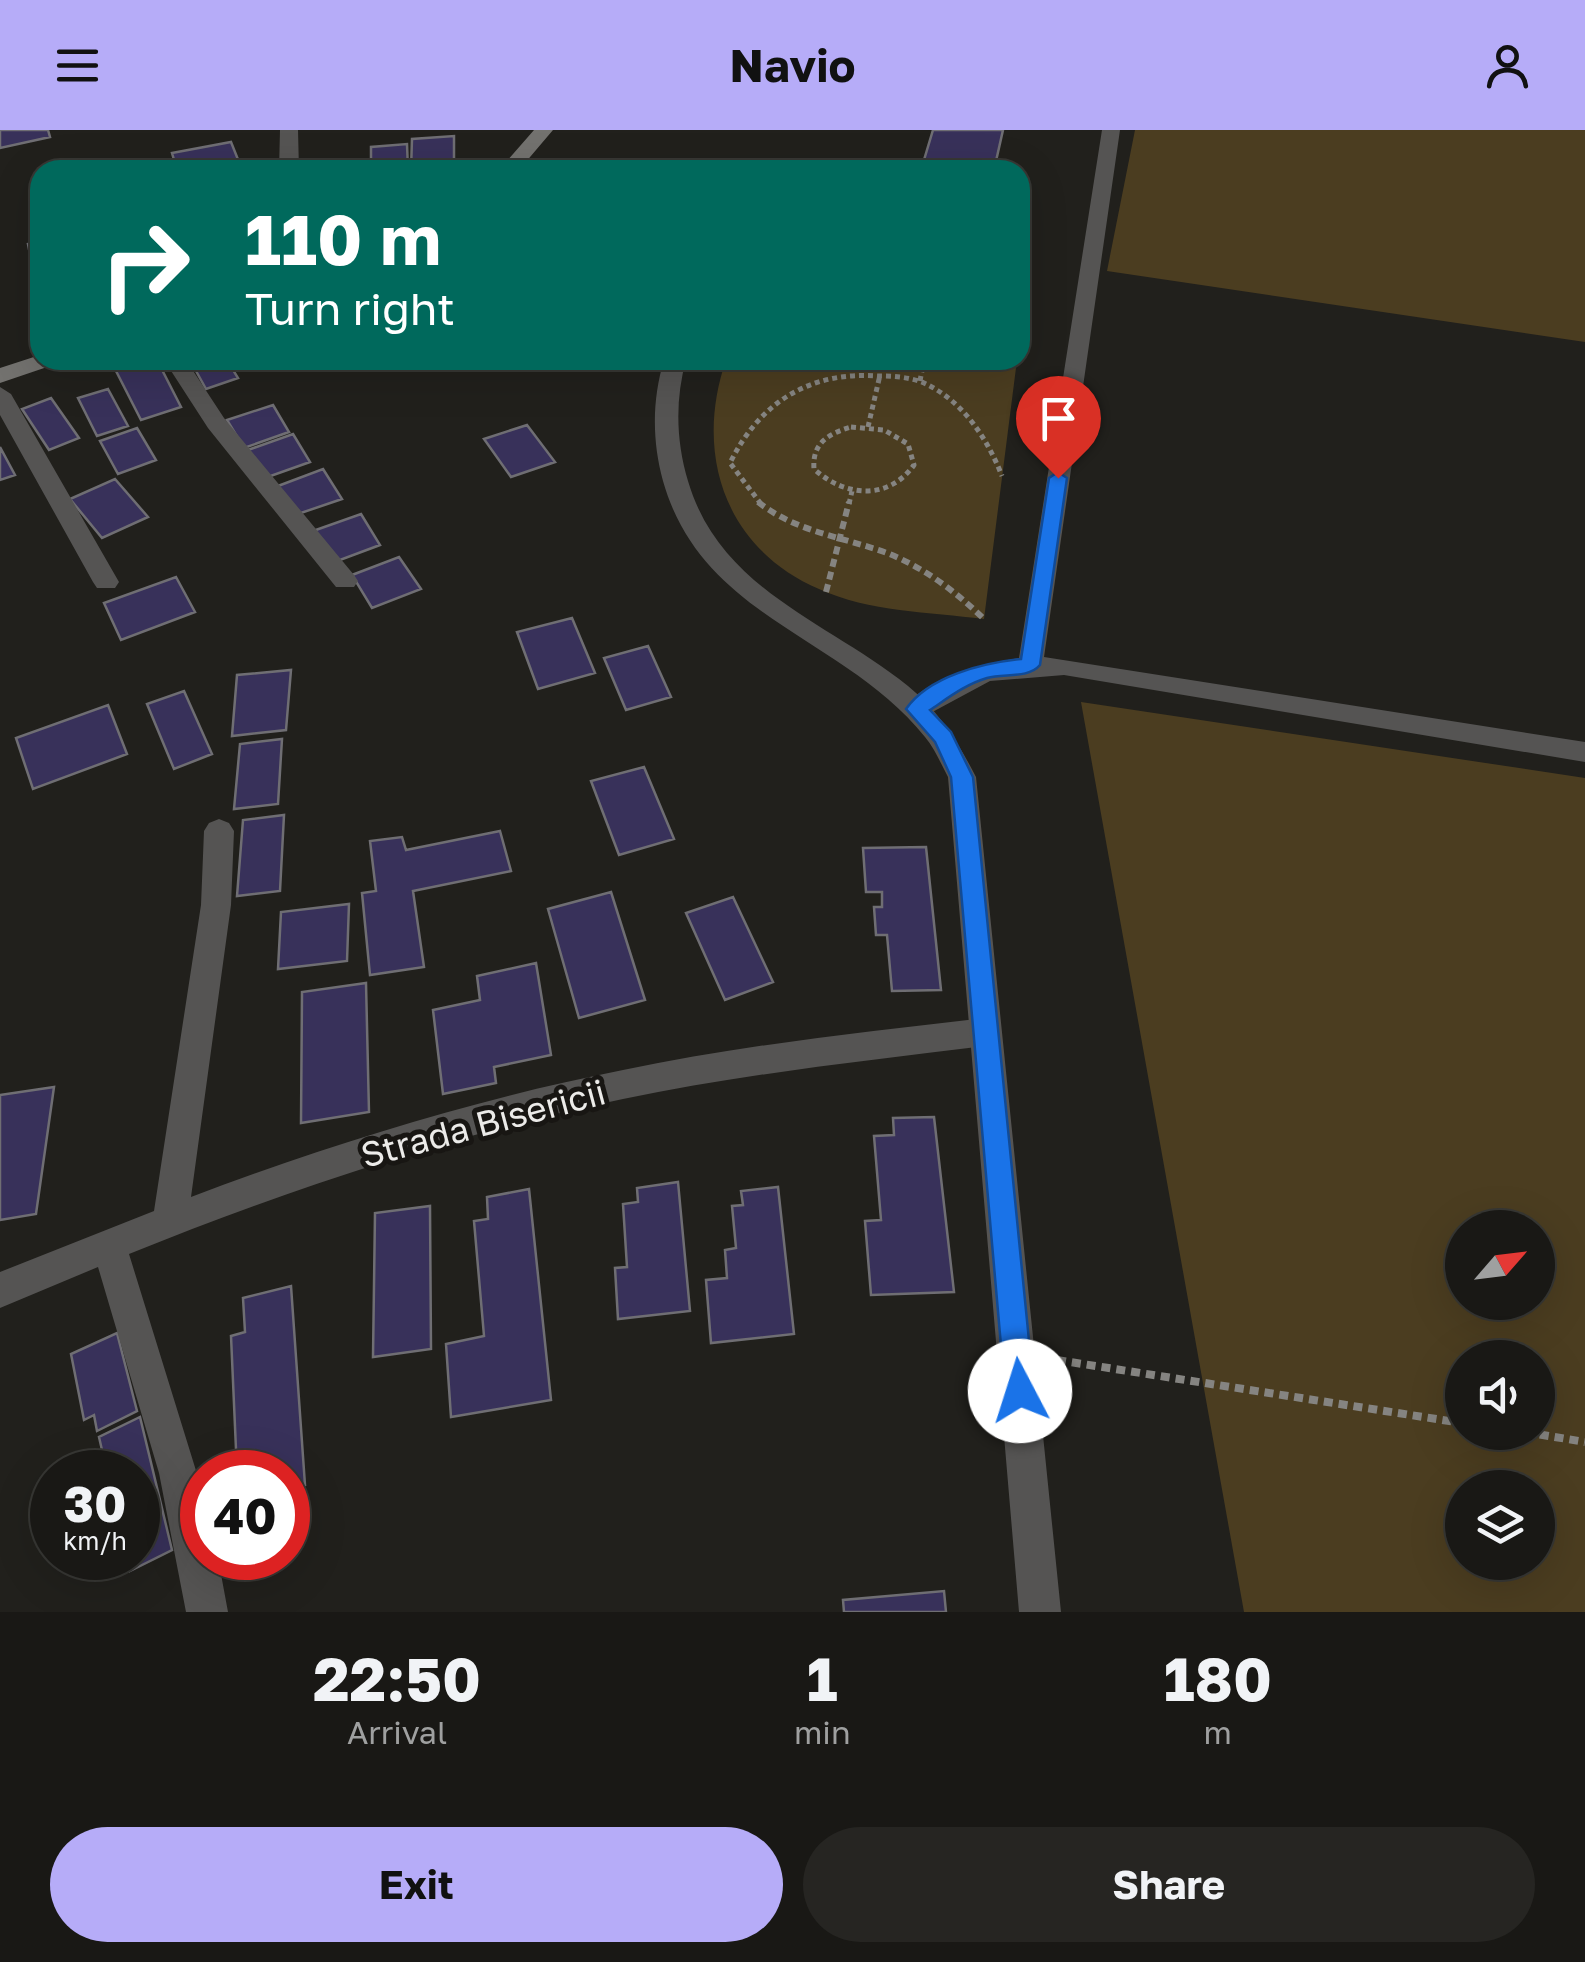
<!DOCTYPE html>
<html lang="en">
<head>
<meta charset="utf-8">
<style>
  :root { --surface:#191815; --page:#262522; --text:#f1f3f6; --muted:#9fa0a0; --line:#373734; --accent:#b6acf8 }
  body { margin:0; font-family:"Golos Text",sans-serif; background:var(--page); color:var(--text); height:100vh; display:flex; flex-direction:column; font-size:38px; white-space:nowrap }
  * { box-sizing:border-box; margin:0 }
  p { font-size:32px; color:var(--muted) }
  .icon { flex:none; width:55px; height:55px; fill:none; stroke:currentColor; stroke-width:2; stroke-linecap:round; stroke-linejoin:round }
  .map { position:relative; height:1482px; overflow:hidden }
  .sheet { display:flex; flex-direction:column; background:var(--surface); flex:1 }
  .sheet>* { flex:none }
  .guide { position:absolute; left:30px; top:30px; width:1000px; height:210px; border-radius:30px; box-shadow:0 10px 40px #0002,0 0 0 2px var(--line); background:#00695c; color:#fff; overflow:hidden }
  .needle { width:65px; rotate:62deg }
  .controls { position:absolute; left:1445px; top:1080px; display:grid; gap:20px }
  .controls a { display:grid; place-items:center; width:110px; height:110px; border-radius:50%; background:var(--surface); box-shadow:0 10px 40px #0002,0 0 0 2px var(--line); font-size:50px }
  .speed { position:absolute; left:30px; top:1320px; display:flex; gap:20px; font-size:50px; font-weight:700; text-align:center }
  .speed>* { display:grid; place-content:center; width:130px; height:130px; border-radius:50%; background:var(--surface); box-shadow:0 10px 40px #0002,0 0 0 2px var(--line); line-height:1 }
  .speed small { font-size:25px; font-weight:400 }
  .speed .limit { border:15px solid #d22; background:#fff; color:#111 }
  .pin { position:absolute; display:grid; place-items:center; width:85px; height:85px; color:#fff; margin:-102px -42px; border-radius:50% 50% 50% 0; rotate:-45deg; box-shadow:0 0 10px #0007 }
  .pin .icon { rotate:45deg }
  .me { position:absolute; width:110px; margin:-55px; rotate:355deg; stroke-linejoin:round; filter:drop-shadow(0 0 8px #0008) }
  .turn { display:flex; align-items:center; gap:35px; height:210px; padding:0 50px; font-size:45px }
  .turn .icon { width:130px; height:130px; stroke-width:2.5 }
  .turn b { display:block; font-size:70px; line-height:85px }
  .eta { display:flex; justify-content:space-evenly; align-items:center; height:170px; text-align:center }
  .eta b { font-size:60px; font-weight:700; line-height:70px }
  .cta { display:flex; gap:20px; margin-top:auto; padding:20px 50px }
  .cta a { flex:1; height:115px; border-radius:60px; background:var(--accent); color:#111; font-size:40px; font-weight:700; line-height:115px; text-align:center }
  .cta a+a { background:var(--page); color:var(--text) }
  header { display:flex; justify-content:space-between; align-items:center; height:130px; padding:0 50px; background:var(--accent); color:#111; font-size:45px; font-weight:700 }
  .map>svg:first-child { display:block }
  .green { fill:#4b3d20; fill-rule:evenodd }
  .building { fill:#38315a; stroke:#6f6e73; stroke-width:2.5 }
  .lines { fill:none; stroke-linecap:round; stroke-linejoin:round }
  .path-far2 { stroke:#858481; stroke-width:5; stroke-dasharray:5 4; stroke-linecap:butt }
  .path-far1 { stroke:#858481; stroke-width:6; stroke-dasharray:8 5; stroke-linecap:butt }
  .path { stroke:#858481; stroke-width:8; stroke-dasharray:9 6; stroke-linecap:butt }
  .service { fill:#555453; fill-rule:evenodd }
  .minor { fill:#555453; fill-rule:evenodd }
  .tertiary { fill:#555453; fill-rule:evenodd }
  .secondary { fill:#73726f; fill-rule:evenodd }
  .route { fill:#1a73e8; stroke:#114b97; stroke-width:2.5 }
  .labels { text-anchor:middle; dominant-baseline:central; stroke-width:10; stroke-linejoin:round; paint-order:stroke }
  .street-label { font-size:35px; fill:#ecebe9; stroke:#181613 }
</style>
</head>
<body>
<header><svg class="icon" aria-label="menu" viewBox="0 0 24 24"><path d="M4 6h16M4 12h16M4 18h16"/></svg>Navio<svg class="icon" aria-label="person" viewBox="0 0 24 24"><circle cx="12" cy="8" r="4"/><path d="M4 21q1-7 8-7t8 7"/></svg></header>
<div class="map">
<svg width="1585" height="1482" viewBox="0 0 1585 1482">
  <rect width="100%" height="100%" fill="#21201c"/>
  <!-- green -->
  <path class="green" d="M1135,0H1585V212L1107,141Z
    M726,230H1017L984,489C929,482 869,482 819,459C724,418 694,323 726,230Z
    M1081,572L1585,648V1482H1244ZM1462,1098H1538V1172H1462ZM1462,1228H1538V1302H1462ZM1462,1358H1538V1432H1462Z"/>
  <!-- building -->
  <path class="building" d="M0,0H48L50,7L0,18Z
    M933,0H1003L994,40H921Z
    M454,6V40H411L412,9Z
    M231,12L241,37L177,40L172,23Z
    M407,14L408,40H371V17Z
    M40,112V177L28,114Z
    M137,230H157L181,277L141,290L114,237Z
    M190,230H227L238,248L206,259Z
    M108,259L128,296L97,306L78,268Z
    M51,268L79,308L49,320L22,279Z
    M273,275L289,302L244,318L227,290Z
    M527,295L555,332L511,347L484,309Z
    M137,298L156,330L118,344L100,311Z
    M293,304L310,332L265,348L248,320Z
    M0,317L15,345L0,350Z
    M323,339L342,369L295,385L278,356Z
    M115,349L148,387L102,408L70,369Z
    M361,384L380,415L332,433L313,401Z
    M399,427L421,459L372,478L352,445Z
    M176,447L195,482L121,510L104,473Z
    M572,488L595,543L538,559L517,502Z
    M648,516L671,567L626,580L604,528Z
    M291,540L286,600L232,606L237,545Z
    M184,561L212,624L174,639L147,574Z
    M108,575L127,624L33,659L16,608Z
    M282,609L278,674L234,679L240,614Z
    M644,637L674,709L619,725L591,651Z
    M284,685L280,761L237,766L243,690Z
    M500,701L511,741L413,761L424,837L370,845L362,763L376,761L370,711L402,707L406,720Z
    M926,717L941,860L892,861L887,805H876L874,777H882V762H866L863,718Z
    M611,762L645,870L579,888L548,779Z
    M733,767L773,852L725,870L686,783Z
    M349,774L347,831L278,839L281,782Z
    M536,833L551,925L494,937L496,953L443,964L433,880L480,870L477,846Z
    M366,853L369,982L301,993L302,862Z
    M54,957L36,1084L0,1090V965Z
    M934,987L954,1162L871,1165L865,1091L881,1090L874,1006L894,1005L893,988Z
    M678,1052L690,1181L618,1189L615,1138L627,1137L623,1074L638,1072L637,1058Z
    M778,1057L794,1204L711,1213L706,1150L727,1148L725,1120L736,1118L732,1076L743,1075L741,1061Z
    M529,1059L551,1270L451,1287L446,1214L484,1206L474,1091L488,1089L487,1067Z
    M430,1076L431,1219L373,1227L375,1083Z
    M291,1156L305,1355L288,1360V1342H237L231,1206L245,1202L243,1168Z
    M117,1203L137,1281L97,1301L94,1285L84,1290L71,1224Z
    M140,1287L172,1420L130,1441L127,1428H138V1342H107L99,1307Z
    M944,1461L946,1482H844L843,1470Z"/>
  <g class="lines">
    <!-- path-far2 -->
    <path class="path-far2" d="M1020,154L1028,147
      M920,251L924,230
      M851,297L884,300L908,314L914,335C888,371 845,367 814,339C812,313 828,304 851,297Z
      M868,297L880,245
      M761,374L730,333C760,272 810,241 878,246C893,246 910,247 924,253C963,271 987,308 1002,346
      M849,374L852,361"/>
    <!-- path-far1 -->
    <path class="path-far1" d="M758,372C796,402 843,407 887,423C925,438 956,462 984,489
      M826,462L849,372"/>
    <!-- path -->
    <path class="path" d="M1057,1230L1462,1293
      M1525,1302L1585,1312"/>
    <!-- service -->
    <path class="service" d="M1102,0H1120L1044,527L1585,612V632L1064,545L990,551L925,586H907L903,579C921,550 987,532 1019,528Z"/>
    <!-- minor -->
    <path class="minor" d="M280,0H298L299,40H279Z
      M164,230H186L224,288L354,445L358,451L354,457H336L208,298Z
      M0,257L11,264L119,452L115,458H97L93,452L0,285Z
      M219,689L229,693L234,701L231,775L191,1067C331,1014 476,969 623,940C742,915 864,902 985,888L996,892L1001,902L996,912L985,916C864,931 743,944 623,969C454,1004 288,1060 129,1124L202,1360V1428H218L228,1482H186L159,1343L98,1137L0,1178V1142L154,1081L201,775L204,701L209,693Z"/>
    <!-- tertiary -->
    <path class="tertiary" d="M664,230H686C675,270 676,311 688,351C720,460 827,491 908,556C939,581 958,612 976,647L1061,1482H1019L948,647C941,634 935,619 925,607C844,506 702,489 663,351C652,311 652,270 664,230Z"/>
    <!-- secondary -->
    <path class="secondary" d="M534,0H553L519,40H499Z
      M40,225V230H56L53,235L0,253V238Z"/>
  </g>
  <!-- route -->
  <path class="route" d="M1058,342L1067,348L1040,535C1028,549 1004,543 987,548C966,554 948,568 930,580L951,602L973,647L1034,1261L1030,1271L1020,1276L1009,1271L1005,1261L951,647L935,612L906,579C929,546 983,533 1021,529L1049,348Z"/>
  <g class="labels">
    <!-- street labels -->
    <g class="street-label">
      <text transform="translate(483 993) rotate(-15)">Strada Bisericii</text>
    </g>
  </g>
</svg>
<div class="controls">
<a><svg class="needle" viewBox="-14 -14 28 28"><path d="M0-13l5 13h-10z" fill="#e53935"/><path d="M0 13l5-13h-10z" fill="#9fa0a0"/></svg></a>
<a><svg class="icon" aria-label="sound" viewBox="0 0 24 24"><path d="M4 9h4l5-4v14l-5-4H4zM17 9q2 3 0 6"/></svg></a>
<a><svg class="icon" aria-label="layers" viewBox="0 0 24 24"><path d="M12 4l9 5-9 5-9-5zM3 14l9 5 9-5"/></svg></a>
</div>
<div class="speed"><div>30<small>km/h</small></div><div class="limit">40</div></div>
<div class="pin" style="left:1058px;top:348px;background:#d93025"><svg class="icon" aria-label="arrive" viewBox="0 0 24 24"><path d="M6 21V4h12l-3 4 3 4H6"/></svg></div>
<svg class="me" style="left:1020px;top:1261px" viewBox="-20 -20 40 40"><circle r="19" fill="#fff"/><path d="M0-13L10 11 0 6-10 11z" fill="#1a73e8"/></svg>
<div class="guide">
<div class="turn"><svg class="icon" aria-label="right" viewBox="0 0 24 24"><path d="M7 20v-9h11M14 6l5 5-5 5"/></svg><div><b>110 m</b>Turn right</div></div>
</div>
</div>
<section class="sheet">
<div class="eta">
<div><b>22:50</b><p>Arrival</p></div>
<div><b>1</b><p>min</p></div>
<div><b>180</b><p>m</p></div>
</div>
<div class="cta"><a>Exit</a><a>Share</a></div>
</section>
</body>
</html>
